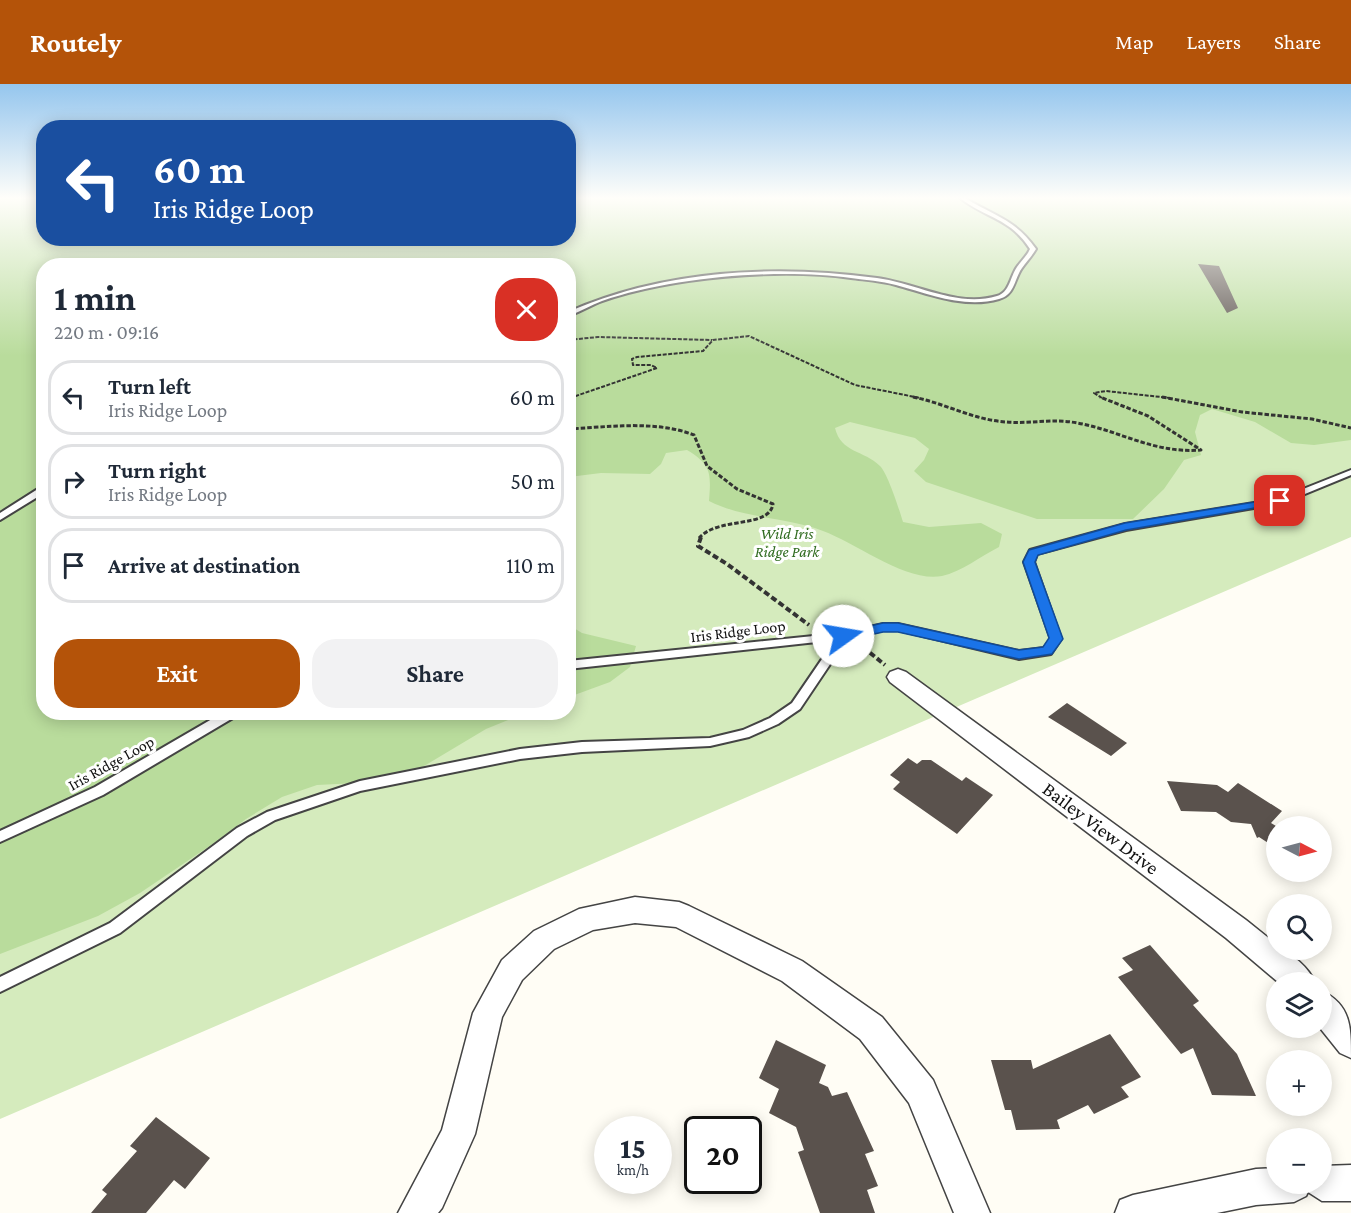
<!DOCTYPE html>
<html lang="en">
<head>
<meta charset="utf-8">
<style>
  :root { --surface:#fff; --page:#f2f2f3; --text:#1f2937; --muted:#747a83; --line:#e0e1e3; --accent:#b45309 }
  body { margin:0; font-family:"Crimson Pro",serif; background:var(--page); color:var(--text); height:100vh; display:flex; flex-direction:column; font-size:22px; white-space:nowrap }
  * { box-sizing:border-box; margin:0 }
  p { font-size:20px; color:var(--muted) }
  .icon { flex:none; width:33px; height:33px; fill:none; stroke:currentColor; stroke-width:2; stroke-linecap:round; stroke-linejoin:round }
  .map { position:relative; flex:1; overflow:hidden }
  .drawer { position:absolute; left:36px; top:174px; width:540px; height:462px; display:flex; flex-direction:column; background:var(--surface); border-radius:24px; box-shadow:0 3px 15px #0003 }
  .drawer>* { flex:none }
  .top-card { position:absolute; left:36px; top:36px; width:540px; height:126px; border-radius:24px; box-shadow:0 3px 15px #0003; background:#1a4fa0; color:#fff; overflow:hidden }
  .needle { width:39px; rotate:96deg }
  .fabs { position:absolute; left:1266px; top:732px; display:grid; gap:12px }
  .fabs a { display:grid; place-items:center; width:66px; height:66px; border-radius:50%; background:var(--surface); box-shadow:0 3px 15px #0003; font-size:30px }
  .speed { position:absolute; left:594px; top:1032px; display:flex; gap:12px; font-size:30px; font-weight:700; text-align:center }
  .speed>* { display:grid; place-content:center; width:78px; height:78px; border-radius:50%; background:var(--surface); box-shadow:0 3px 15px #0003; line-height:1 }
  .speed small { font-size:15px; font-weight:400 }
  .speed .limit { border:3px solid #111; border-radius:9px; background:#fff; color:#111 }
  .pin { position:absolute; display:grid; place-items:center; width:51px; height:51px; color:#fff; margin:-26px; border-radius:12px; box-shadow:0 3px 9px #0006 }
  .me { position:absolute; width:66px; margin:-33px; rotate:77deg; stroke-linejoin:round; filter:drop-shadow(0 0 4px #0008) }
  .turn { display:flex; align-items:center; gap:21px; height:126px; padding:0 18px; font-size:27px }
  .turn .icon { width:78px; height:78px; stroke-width:2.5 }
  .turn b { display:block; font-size:42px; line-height:51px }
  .round { display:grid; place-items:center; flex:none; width:63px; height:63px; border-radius:24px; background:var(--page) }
  .overview { display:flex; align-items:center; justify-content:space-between; height:102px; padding:0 18px }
  h1 { font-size:36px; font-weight:700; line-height:45px }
  .cta { display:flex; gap:12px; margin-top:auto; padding:12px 18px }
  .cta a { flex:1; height:69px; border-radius:24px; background:var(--accent); color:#fff; font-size:24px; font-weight:700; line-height:69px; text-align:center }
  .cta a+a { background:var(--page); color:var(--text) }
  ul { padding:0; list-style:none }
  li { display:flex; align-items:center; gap:18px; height:75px; margin:0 12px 9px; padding:0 6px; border:3px solid var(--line); border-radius:24px }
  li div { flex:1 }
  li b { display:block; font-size:22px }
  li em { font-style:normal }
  header { display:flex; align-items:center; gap:36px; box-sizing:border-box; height:84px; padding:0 30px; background:var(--accent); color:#fff }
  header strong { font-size:28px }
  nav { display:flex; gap:33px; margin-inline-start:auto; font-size:21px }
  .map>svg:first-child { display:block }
  .green { fill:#d5ebbd }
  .forest { fill:#b9dc9c }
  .building { fill:#5a524d }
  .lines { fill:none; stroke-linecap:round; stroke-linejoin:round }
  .lane-casing { stroke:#444; stroke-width:4 }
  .street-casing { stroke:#444; stroke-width:3 }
  .path-far2 { stroke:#333; stroke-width:2; stroke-dasharray:4 1.5; stroke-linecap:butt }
  .path-far1 { stroke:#333; stroke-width:3; stroke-dasharray:4.5 2; stroke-linecap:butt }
  .path { stroke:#333; stroke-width:4; stroke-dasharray:6 3; stroke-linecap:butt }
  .lane { fill:#fff; fill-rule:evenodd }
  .street { fill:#fff; fill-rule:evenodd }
  .route { fill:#1a73e8; stroke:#114b97; stroke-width:1.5 }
  .labels { text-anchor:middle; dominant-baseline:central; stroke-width:6; stroke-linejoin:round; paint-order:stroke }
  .park-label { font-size:16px; font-style:italic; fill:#2f6b1f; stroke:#fff }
  .street-label { font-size:16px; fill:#111; stroke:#fff }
  .near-street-label { font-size:20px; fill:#111; stroke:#fff }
</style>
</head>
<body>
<header>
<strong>Routely</strong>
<nav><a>Map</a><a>Layers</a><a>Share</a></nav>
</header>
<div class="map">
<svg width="1351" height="1129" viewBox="0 0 1351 1129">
  <rect width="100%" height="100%" fill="#fffdf5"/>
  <!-- green -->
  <path class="green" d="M468,155L1351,320V453L0,1035V251L44,628H568V182Z"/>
  <!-- forest -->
  <path class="forest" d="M0,114H43L44,154H568L569,114H1351V356L1314,361L1291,359L1255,338L1212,325L1200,331L1195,348L1201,371L1184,376L1164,405L1133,435H1037L926,398L914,387L924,376L929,365L915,354L850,338L835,344C841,369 864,366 880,382C888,390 899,425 903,438L929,443L981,439L1002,450L999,463C981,472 961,488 942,492C907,499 856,459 823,447C786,433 745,435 709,417C711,390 712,381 687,366L666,369L661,380L650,390L601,389L569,393L568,182H44V628L525,629L486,645L399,697L317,701L282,713L246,735L214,759L140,809L98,832L0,870Z
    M569,541L582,549L636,562L630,583L610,598L569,613Z"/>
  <!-- building -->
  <path class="building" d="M1198,180L1219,182L1238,224L1227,229Z
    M1067,619L1127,659L1111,672L1048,633Z
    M908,674L917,680L922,676H931L962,697L966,693L993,711L957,750L893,705L900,698L890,691Z
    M1167,697L1217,701L1228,708L1238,699L1282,727L1271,739L1276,742V764L1259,753L1257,754L1251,740L1231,738L1216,728L1181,727Z
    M1150,861L1199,917L1193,921L1237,970L1256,1012L1212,1011L1193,964L1181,970L1118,893L1133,886L1122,874Z
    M1110,950L1141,993L1121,1003L1129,1013L1094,1030L1088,1021L1057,1036L1060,1045L1016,1046L1011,1026H1005L991,976H1031L1033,985Z
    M776,956L826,981L819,999L828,1003L832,1012L847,1008L874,1067L865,1070L878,1102L867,1106L875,1129H820L798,1068L804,1066L796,1043L769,1029L779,1005L759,994Z
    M156,1033L210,1074L185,1105L174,1096L146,1129H91L107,1110L102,1106L137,1067L130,1062Z"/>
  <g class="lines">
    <defs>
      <path id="lane" d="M960,114H965C994,132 1015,135 1036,165C1032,172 1027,177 1022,184C1014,195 1015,211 999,215C965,225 929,210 896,201C881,197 866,196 851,194C778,184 672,193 602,217C591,221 580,228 568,232V228C663,186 775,180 877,194C916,199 957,224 997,212C1010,208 1010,193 1017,183C1021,177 1027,172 1030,165C1009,133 987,135 960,114Z
        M1351,386V391L1283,419L1126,446L1037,470L1034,478L1061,555L1051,570L1019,575L898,546H883L847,555L800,625L778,640L749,653L710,662L582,668L520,675L360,707L275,736L247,752L120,849L0,908V893L110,839L237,744L267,728L360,697L520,665L582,658L710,654L743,646L770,634L792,619L835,556L568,585V577L843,549L883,540H898L1019,567L1044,564L1051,555L1024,478L1030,466L1125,440L1278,415Z
        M41,403H44V409L0,436V429Z
        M224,628H239L238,631L103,711L0,758V747L95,703Z"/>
      <path id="street" d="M898,585L906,588L1246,836L1276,860V866C1291,866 1310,886 1315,898H1278L1226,854L890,598L887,593L890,588Z
        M635,813L679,818L689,822L802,877L882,933L933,996L990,1129H954L909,1019L860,955L782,897L676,843L635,839L593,846L554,865L522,896L502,933L475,1050L442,1124L438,1129H398L442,1046L473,929L502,876L534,847L579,825Z
        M1322,907C1351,921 1351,943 1351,974L1340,969L1320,944Z
        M1351,1081V1117H1322L1308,1108L1306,1112L1294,1118L1256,1121L1217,1129H1115L1120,1116L1133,1111L1256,1085L1276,1084V1100H1322V1082Z"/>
    </defs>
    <!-- lane casing -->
    <use href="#lane" class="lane-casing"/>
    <!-- street casing -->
    <use href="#street" class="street-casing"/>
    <!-- path-far2 -->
    <path class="path-far2" d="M568,256L598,253L712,256
      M570,314L657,284L651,281H633L632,275L637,273L703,267L713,256L749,252L855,301L920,314
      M1102,314L1094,309L1106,307L1170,314"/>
    <!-- path-far1 -->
    <path class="path-far1" d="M913,313C944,319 974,336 1006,338C1027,340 1050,335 1071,338C1116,344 1151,370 1201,366L1148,332L1100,313
      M1162,313L1242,328L1312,335L1351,344
      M568,315L574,313
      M568,345C608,343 656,336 694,351L707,382L737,405L773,420C769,445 719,432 699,454"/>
    <!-- path -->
    <path class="path" d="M701,453L698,462L727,480L809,541
      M863,563L885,581"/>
    <!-- lane -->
    <use href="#lane" class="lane"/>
    <!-- street -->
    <use href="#street" class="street"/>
  </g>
  <!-- sky -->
  <linearGradient id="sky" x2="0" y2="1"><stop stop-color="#95c6ee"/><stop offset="0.42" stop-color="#fffefa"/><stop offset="1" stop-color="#fffefa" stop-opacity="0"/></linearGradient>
  <rect width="1351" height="272" fill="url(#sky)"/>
  <!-- route -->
  <path class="route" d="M1280,414L1284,415V419L1126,446L1038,471L1035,478L1063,555L1052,570L1019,575L898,548H883L843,557L836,552L838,549L883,539H898L1019,566L1043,563L1049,554L1023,478L1029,466L1125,439Z"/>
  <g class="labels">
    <!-- park labels -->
    <g class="park-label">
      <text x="787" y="449">Wild Iris<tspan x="787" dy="18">Ridge Park</tspan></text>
    </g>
    <!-- street labels -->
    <g class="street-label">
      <text transform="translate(738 547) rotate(-7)">Iris Ridge Loop</text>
      <text transform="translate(111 679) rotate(-29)">Iris Ridge Loop</text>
    </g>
    <!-- near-street labels -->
    <g class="near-street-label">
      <text transform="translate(1101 744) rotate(37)">Bailey View Drive</text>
    </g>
  </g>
</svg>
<div class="fabs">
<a><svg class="needle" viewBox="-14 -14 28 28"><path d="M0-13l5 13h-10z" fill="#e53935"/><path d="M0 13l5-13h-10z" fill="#747a83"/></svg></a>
<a><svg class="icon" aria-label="search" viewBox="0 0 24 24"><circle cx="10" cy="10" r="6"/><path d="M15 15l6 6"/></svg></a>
<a><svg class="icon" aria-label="layers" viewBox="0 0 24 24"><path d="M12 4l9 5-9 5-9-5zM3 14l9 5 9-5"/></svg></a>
<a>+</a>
<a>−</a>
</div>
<div class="speed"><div>15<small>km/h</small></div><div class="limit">20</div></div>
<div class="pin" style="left:1280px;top:417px;background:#d93025"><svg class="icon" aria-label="arrive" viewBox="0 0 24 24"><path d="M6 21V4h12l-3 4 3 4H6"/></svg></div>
<svg class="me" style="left:843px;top:552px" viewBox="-20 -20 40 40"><circle r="19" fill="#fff"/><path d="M0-13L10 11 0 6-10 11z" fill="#1a73e8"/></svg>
<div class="top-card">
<div class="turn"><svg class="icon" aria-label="left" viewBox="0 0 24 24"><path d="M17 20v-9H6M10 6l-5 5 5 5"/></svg><div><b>60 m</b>Iris Ridge Loop</div></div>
</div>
<section class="drawer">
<div class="overview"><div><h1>1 min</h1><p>220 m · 09:16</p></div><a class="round" style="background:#d93025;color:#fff"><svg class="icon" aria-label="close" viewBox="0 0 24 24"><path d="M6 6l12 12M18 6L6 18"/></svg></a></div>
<ul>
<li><svg class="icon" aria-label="left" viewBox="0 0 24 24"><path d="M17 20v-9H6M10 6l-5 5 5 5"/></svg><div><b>Turn left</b><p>Iris Ridge Loop</p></div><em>60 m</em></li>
<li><svg class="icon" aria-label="right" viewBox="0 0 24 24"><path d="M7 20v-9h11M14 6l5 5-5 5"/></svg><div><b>Turn right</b><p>Iris Ridge Loop</p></div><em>50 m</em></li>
<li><svg class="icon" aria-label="arrive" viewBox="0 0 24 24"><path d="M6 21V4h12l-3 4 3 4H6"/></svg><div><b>Arrive at destination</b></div><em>110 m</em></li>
</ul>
<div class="cta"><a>Exit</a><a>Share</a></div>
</section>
</div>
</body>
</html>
